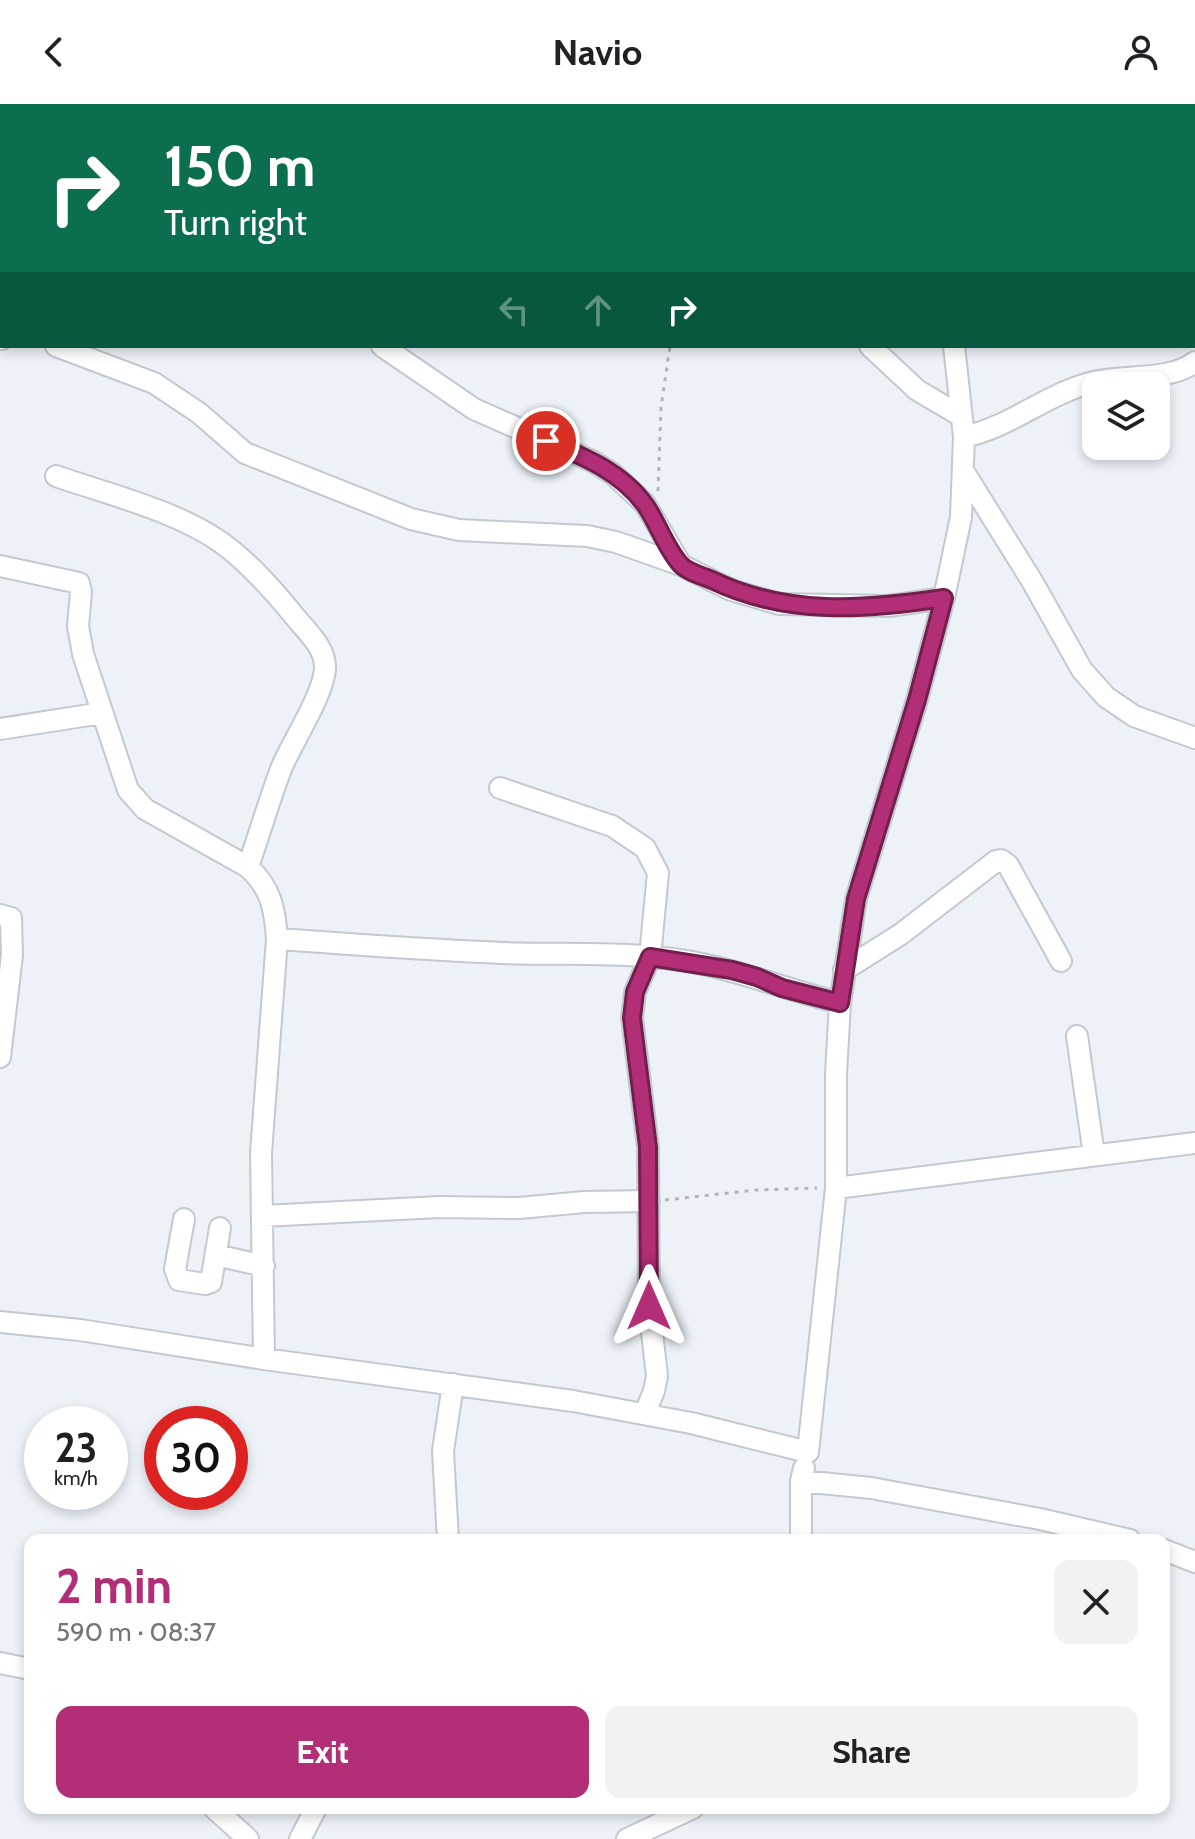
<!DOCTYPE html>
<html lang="en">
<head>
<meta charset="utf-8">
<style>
  :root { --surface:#fff; --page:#f2f2f2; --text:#202124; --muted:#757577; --accent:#b22e76 }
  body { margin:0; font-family:Cabin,sans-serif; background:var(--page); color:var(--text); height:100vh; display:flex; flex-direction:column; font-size:30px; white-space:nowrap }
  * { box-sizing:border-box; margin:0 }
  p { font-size:26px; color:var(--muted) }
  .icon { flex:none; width:44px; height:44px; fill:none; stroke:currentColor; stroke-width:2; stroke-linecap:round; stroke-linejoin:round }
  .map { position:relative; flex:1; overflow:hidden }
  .sheet { position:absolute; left:24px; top:1430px; width:1146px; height:280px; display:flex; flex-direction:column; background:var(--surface); border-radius:16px; box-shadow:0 4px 12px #0003 }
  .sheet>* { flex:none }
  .hud { position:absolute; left:0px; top:0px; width:1196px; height:244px; box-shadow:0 4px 12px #0003; background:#0b6e4f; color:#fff; overflow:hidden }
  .tools { position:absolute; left:1082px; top:268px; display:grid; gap:16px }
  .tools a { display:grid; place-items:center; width:88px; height:88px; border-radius:16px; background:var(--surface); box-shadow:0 4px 12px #0003; font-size:40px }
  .speed { position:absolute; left:24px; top:1302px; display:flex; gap:16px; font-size:40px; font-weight:700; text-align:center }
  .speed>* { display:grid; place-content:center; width:104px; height:104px; border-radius:50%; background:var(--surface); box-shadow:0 4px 12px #0003; line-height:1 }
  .speed small { font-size:20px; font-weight:400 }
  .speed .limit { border:12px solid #d22; background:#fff; color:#111 }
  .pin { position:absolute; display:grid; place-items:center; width:68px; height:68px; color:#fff; margin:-34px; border:4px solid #fff; border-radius:50%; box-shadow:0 2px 8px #0007 }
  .me { position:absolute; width:88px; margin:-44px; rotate:0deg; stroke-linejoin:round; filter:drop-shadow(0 0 6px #0008) }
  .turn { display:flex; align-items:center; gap:28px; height:168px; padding:0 32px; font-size:36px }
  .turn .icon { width:104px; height:104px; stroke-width:2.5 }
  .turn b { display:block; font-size:56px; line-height:68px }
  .lanes { display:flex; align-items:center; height:76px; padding:0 32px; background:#0003; justify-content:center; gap:40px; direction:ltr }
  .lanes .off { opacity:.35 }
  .round { display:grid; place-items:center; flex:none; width:84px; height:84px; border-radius:16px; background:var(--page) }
  .overview { display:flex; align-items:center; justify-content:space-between; height:136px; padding:0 32px }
  h1 { font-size:48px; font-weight:800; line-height:60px; color:var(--accent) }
  .action { display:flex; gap:16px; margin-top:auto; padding:16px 32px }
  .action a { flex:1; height:92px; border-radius:16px; background:var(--accent); color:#fff; font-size:32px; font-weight:800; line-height:92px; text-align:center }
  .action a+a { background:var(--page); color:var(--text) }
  header { display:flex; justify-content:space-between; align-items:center; height:104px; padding:0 32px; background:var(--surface); font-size:36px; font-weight:800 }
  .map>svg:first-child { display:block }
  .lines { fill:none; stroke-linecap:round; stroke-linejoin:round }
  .minor-casing { stroke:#c3c9d0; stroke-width:24 }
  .path { stroke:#b0b5ba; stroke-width:3; stroke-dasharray:4 6; stroke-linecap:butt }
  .minor { stroke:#fff; stroke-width:20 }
  .route-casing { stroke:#741e4d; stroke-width:20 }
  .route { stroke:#b22e76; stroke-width:14 }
</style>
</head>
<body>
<header><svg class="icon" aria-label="back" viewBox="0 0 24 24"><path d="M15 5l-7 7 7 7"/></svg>Navio<svg class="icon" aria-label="person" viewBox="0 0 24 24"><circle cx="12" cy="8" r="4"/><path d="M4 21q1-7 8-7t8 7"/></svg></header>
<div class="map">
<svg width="1195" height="1735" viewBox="0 0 1195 1735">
  <rect width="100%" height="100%" fill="#ecf2f8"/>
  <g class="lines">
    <defs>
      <path id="minor" d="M570,0L572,2
        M918,0L919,2
        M1187,0L1188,2
        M723,2L724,0
        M976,2L979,0
        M1194,18L1195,22
        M0,235H2
        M56,242L154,279L199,309L245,349L411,415L459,426L587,432L616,438L681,461L731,486L779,500L889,502L944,494
        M382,242L474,305L592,357L613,370L645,400L681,461
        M870,242L917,286L961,312
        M964,333C1011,323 1047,289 1094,278C1124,271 1171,277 1195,258
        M964,368L1032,477L1082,566L1106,593L1134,612L1195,634
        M56,372C107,390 174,406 219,437C248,457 274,487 296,514C308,529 326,544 325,565C323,592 292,638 281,665C269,697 259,731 248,763
        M0,462L79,479L81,488L78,522L83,550L128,686L145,705L248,763C271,784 275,805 277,835L261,1049L264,1255
        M0,625L102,609
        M500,684L612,722L645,744L658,769L650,853L635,888L632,914L648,1043L649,1202L657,1272L654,1287L645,1309
        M0,811L11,814L12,851L0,953
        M277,835C352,840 428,846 503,849C564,851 626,847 687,857C739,866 788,886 840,899
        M844,866L901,830L996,757L1001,756L1008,761L1061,857
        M1077,932L1094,1051
        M836,1084L1195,1039
        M263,1112L439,1103L519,1104L584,1098L649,1097
        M184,1115L175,1165L179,1176L205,1180L211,1178L220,1124
        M216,1151L264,1162
        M0,1218L80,1226L264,1255L573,1297L691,1319L808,1348L836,1084V970L840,899L856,795L917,596L944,494L961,413L964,333L954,242
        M801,1377L871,1384L1040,1415L1130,1436
        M448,1436L443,1347L453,1280
        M801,1436V1377L804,1364
        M1164,1446L1195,1458
        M0,1559L30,1565
        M214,1704L248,1735
        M300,1735L316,1704
        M627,1735L693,1704"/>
    </defs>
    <!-- minor casing -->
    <use href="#minor" class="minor-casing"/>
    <!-- path -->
    <path class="path" d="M658,387L661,303L670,242
      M665,1096L756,1086L817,1084"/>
    <!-- minor -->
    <use href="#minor" class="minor"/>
  </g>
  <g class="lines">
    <defs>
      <path id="route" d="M546,337C583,352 622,368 646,402C658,420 666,444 680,460C687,468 703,472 712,476C786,512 865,506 944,494L917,596L856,795L840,899L782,884L757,873L732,866L650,853L635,888L632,914L648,1043L649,1202"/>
    </defs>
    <!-- route casing -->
    <use href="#route" class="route-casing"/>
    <!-- route -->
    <use href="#route" class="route"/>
  </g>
</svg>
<div class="tools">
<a><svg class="icon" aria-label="layers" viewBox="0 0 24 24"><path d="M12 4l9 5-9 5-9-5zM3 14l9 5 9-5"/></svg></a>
</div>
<div class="speed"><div>23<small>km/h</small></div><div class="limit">30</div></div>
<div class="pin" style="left:546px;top:337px;background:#d93025"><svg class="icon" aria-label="arrive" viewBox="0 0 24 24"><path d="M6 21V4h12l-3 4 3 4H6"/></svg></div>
<svg class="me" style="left:649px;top:1202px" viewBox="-20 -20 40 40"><path d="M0-17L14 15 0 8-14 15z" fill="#b22e76" stroke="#fff" stroke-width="4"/></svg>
<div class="hud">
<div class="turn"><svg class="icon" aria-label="right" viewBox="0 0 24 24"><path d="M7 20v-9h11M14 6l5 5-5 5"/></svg><div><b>150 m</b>Turn right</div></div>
<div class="lanes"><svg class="icon off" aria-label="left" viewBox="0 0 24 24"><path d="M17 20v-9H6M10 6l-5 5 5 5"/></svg><svg class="icon off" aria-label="ahead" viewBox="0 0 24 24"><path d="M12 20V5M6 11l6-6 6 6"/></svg><svg class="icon" aria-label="right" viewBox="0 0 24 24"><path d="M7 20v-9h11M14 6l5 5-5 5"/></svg></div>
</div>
<section class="sheet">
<div class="overview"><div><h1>2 min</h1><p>590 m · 08:37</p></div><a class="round"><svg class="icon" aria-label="close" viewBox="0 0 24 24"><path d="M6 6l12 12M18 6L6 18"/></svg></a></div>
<div class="action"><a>Exit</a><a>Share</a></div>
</section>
</div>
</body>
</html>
